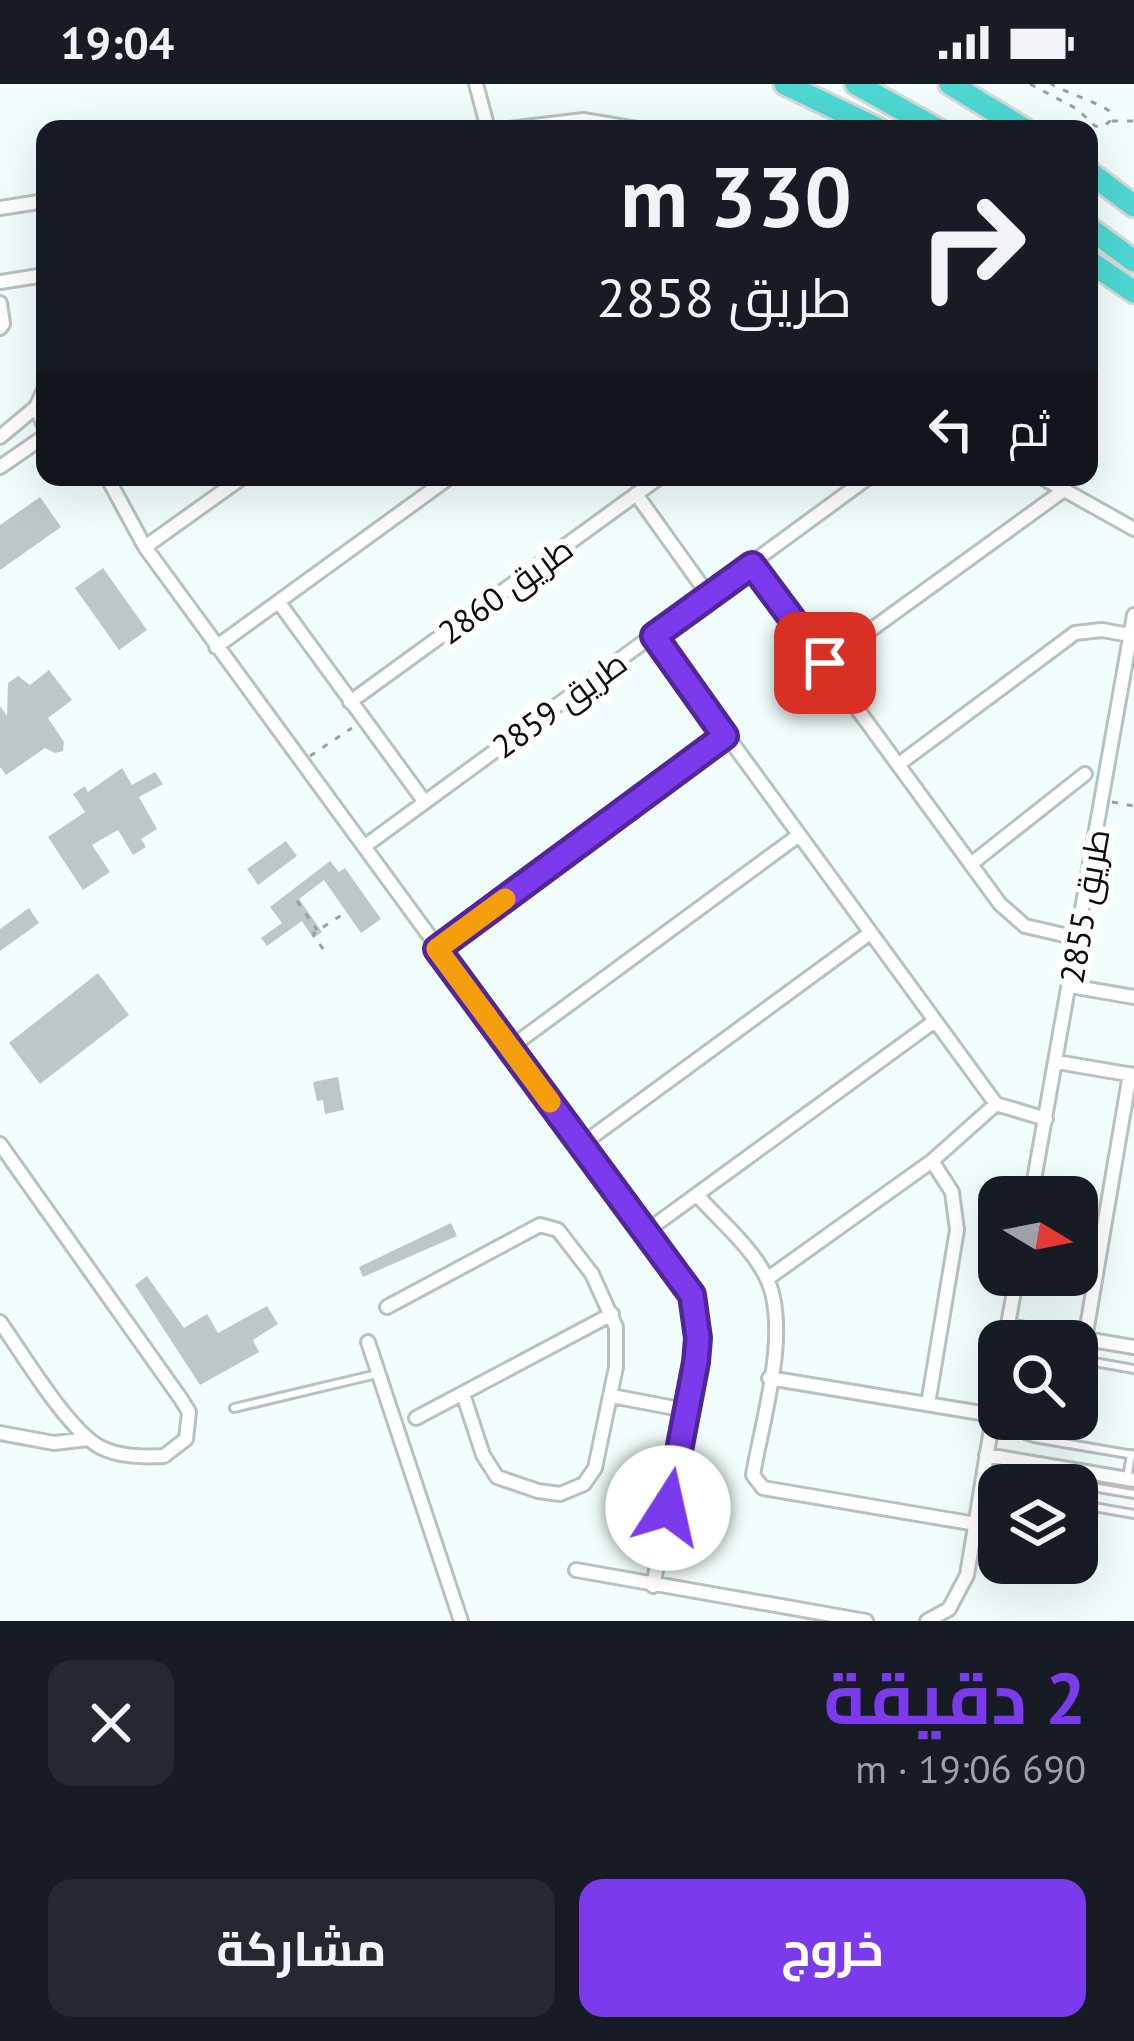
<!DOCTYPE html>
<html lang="ar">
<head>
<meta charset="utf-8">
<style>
  :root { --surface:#171b24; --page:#242831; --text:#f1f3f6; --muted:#9ea1a6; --accent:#7c3aed }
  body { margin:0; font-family:"PT Sans",Cairo,sans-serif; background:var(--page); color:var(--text); direction:rtl; height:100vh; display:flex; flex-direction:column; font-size:45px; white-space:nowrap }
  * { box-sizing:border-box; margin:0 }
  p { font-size:39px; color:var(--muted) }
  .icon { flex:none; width:66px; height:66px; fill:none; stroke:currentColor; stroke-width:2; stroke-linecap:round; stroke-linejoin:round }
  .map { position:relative; height:1537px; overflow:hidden; direction:ltr }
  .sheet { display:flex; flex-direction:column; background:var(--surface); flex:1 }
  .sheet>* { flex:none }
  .guide { position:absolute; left:36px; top:36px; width:1062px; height:366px; border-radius:24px; box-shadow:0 12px 48px #0002; direction:rtl; background:#171b24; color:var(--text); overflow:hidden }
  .needle { width:78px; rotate:100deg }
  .tools { position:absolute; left:978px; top:1092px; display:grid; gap:24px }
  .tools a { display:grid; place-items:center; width:120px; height:120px; border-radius:24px; background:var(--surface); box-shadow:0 12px 48px #0002; font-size:60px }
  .pin { position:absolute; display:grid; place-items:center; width:102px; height:102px; color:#fff; margin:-51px; border-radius:24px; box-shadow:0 6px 18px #0006 }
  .me { position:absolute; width:132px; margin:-66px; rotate:10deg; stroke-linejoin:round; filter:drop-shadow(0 0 9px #0008) }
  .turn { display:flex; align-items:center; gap:42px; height:252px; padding:0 48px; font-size:54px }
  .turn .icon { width:156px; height:156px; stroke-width:2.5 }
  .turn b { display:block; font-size:84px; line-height:102px }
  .then { display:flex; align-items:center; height:114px; padding:0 48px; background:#0003; gap:24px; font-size:45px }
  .round { display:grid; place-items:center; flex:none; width:126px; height:126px; border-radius:24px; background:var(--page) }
  .summary { display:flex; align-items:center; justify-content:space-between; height:204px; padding:0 48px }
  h1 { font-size:72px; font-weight:700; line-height:90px; color:var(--accent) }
  .primary-button { display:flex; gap:24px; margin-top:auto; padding:24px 48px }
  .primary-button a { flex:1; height:138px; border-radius:24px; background:var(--accent); color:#fff; font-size:48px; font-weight:700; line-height:138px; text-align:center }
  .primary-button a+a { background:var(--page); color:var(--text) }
  .status { display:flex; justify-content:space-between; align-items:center; height:84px; padding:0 60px; background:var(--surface); direction:ltr }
  .status svg { height:33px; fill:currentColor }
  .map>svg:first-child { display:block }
  .building { fill:#bcc8c8 }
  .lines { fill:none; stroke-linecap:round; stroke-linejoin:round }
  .service-casing { stroke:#b6c2c1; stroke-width:12 }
  .minor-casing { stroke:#b6c2c1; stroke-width:18 }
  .motorway-casing { stroke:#d8d8d8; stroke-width:27 }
  .path { stroke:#98a1a0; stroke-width:3; stroke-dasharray:6 9; stroke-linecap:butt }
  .service { stroke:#fff; stroke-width:6 }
  .minor { stroke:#fff; stroke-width:12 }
  .motorway { stroke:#4dd8d3; stroke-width:21 }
  .route-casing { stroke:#51269a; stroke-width:30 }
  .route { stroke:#7c3aed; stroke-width:21 }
  .slow { stroke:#f59e0b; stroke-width:21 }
  .labels { text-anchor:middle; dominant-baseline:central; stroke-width:12; stroke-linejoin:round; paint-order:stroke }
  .street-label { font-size:33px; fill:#090d0d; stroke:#fff }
</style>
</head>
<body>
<div class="status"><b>19:04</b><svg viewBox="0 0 49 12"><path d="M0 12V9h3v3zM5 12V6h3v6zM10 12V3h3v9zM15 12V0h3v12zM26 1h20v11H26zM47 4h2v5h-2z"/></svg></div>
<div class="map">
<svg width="1134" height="1537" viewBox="0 0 1134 1537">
  <rect width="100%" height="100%" fill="#f2fefd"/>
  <!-- building -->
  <path class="building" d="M40,413L61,443L0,486V441Z
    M103,484L147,546L119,566L75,504Z
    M49,586L72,616L48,634L64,658L63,667L55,669L45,664L6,691L0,683V622L7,632L8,599L18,592L30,601Z
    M122,684L132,701L155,688L163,700L139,713L157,745L141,755L146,763L133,771L118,746L92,761L110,788L83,806L48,753L85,728L73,710L85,702L88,708Z
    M286,757L297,772L258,801L247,785Z
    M330,777L339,788L345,784L381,835L361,849L324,796L299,815L322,848L313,854L302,837L267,862L261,854L282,839L270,823Z
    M29,824L39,839L0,867V845Z
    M98,889L129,931L40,1000L9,959Z
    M338,993L344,1026L325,1030L323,1016L317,1017L313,998Z
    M451,1139L457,1152L363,1193L359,1183Z
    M147,1192L184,1244L207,1230L218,1249L267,1222L278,1240L253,1256L259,1268L200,1301L135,1201Z"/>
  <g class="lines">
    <defs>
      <path id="service" d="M1077,1275L1134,1285
        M234,1324L377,1290
        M1021,1335L1025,1351L1034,1354L1134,1371
        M1033,1393L1134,1410
        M1127,1395L1131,1370
        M1032,1401L1035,1380
        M1077,1420L1134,1430"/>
      <path id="minor" d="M476,0L488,45
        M509,45L583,36L637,45
        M0,124L45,117
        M0,198L45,191
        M0,219L3,240L0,244
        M45,304L36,323L45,344
        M0,353L36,323
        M0,383L45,352
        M107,393L145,463L692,1211L698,1254L696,1278L653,1502
        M1041,393L1134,445
        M636,410L709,512
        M145,463L243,393
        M752,481L1000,820L1025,842L1077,854
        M280,520L424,717
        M654,552L996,1020L1046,1035
        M216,563L450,393
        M825,579L1064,406
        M350,618L660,393
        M899,680L1075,549L1102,546L1130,551
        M365,762L869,393
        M971,780L1085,690
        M437,865L725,653
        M1070,902L1134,913
        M511,963L799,751
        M1057,978L1133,991
        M0,1060L181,1315L189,1328L186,1355L164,1372C143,1373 119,1373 100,1363C67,1345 23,1270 0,1238
        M581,1061L870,849
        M697,1111C720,1137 755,1166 768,1197C790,1248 762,1337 753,1391L763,1404L976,1440
        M1031,1113L1134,531
        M644,1149L932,939
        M767,1195L932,1077L996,1020
        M387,1223L540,1141L558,1146L592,1190L616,1243V1283L595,1384L584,1400L560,1410L538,1407L497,1393L483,1371L463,1310
        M1008,1242L1134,1263
        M1085,1255L1130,990
        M1005,1257L1017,1191
        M368,1258L461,1537
        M769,1294L993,1331
        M612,1312L685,1326
        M928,1320L957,1146L952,1108L932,1077
        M416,1334L612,1230
        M0,1349L54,1359L88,1355
        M986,1371L1134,1396
        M576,1486L866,1537
        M927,1537L949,1525L967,1491L999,1296"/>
      <path id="motorway" d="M785,0L878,45
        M856,0L937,45
        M950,0L1024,45
        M1089,88L1134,122
        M1089,144L1134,177
        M1089,177L1134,208"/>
    </defs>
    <!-- service casing -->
    <use href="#service" class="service-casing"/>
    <!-- minor casing -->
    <use href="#minor" class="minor-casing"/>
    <!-- motorway casing -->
    <use href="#motorway" class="motorway-casing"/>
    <!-- path -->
    <path class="path" d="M1030,0L1077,25L1095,42L1103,43L1110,37L1109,27C1101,20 1065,8 1051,0
      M1112,37H1134
      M310,672L352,644
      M1112,718L1134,722
      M297,817L317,846
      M323,865L313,850L346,828"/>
    <!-- service -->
    <use href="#service" class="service"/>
    <!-- minor -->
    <use href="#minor" class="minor"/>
    <!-- motorway -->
    <use href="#motorway" class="motorway"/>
  </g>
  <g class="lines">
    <defs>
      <path id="route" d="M668,1424L696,1278L698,1254L692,1211L437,865L725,652L654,552L752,481L825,579"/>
    </defs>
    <!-- route casing -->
    <use href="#route" class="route-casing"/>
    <!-- route -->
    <use href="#route" class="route"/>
    <!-- slow -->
    <path class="slow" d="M505,815L437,865L550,1018"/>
  </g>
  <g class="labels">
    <!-- street labels -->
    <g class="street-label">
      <text transform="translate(505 506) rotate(-36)">طريق 2860</text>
      <text transform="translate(559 620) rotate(-36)">طريق 2859</text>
      <text transform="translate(1084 822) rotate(-80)">طريق 2855</text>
    </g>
  </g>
</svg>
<div class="tools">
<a><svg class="needle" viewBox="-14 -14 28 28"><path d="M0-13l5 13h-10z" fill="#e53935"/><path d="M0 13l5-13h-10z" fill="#9ea1a6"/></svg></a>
<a><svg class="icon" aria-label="search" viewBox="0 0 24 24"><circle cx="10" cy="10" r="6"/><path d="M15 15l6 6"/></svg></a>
<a><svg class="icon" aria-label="layers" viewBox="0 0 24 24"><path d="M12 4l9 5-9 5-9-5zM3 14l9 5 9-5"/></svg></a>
</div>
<div class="pin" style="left:825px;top:579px;background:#d93025"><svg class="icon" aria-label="arrive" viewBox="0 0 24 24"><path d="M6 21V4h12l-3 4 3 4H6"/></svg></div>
<svg class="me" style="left:668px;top:1424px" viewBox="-20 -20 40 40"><circle r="19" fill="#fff"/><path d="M0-13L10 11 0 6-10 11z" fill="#7c3aed"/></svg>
<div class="guide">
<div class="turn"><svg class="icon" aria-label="right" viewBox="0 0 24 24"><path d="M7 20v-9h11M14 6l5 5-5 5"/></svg><div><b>330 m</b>طريق 2858</div></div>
<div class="then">ثم<svg class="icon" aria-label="left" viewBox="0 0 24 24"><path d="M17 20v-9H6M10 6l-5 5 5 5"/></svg></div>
</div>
</div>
<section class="sheet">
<div class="summary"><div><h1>2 دقيقة</h1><p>690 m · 19:06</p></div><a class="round"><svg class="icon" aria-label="close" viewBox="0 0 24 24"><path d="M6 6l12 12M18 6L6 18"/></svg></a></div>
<div class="primary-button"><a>خروج</a><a>مشاركة</a></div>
</section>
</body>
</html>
